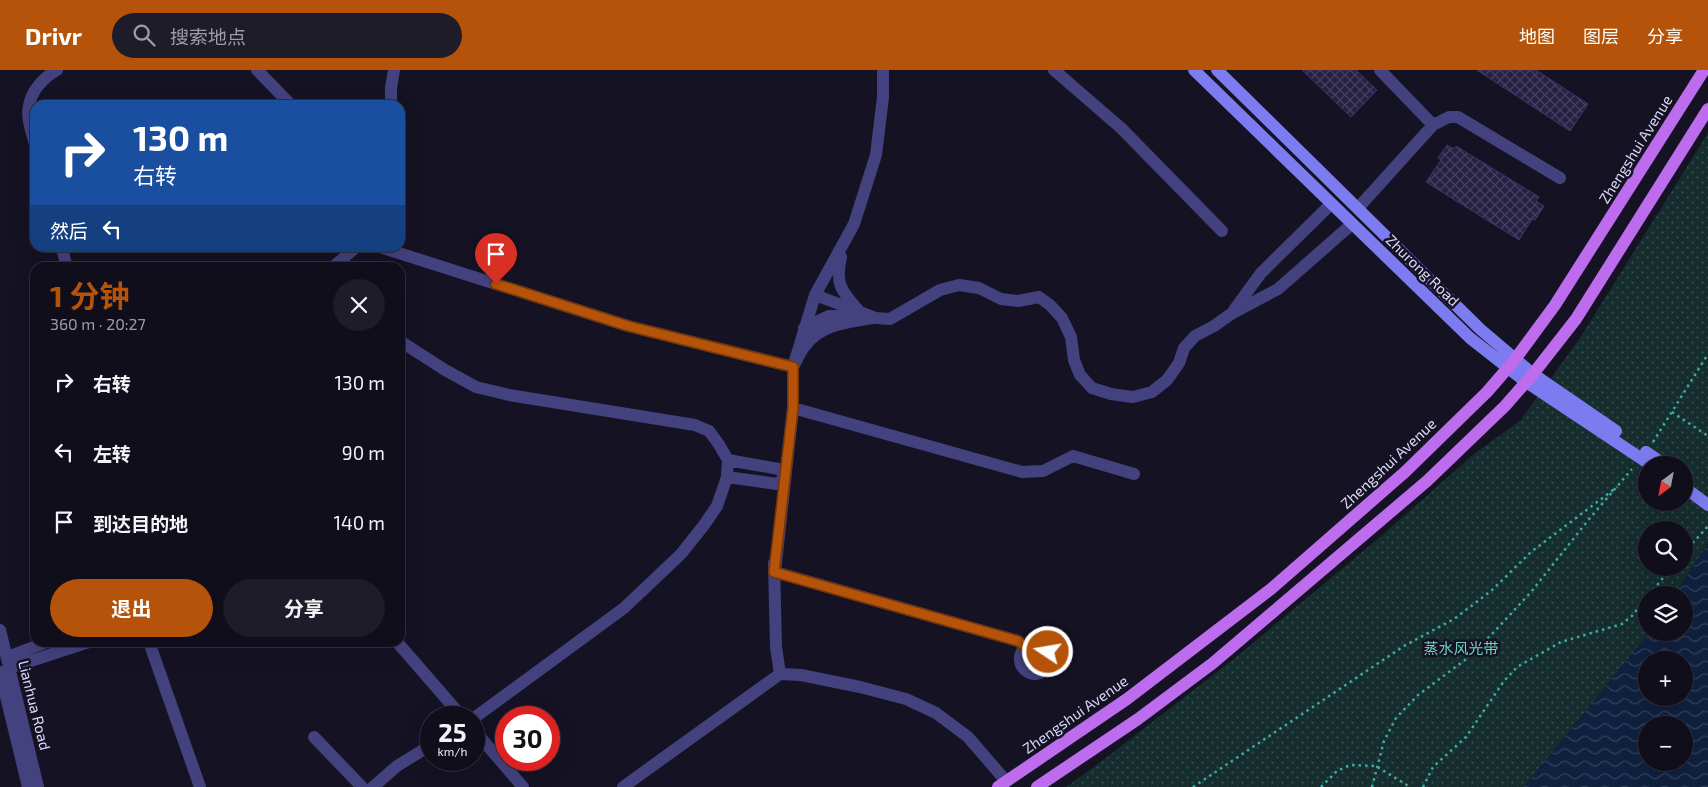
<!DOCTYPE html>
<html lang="zh">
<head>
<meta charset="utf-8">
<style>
  :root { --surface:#100e1b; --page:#1e1c28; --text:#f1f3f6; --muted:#9c9ca3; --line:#302e3a; --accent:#b45309 }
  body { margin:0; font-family:"Exo 2","Noto Sans SC",sans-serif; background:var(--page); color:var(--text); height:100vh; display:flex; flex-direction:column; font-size:19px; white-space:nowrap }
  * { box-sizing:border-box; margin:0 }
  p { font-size:16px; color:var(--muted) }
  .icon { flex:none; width:28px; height:28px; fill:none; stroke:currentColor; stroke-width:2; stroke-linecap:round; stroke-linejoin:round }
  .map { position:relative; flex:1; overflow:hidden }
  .sheet { position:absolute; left:30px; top:192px; width:375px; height:385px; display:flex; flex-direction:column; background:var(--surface); border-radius:15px; box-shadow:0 5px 20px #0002,0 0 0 1px var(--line) }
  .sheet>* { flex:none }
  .top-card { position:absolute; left:30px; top:30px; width:375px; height:152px; border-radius:15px; box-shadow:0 5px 20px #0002,0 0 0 1px var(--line); background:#1a4fa0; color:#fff; overflow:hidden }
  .needle { width:32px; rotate:212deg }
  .buttons { position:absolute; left:1638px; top:386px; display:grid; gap:10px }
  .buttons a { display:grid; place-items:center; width:55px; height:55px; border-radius:50%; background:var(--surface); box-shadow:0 5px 20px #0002,0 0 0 1px var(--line); font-size:25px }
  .speed { position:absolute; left:420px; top:636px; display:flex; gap:10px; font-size:25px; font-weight:700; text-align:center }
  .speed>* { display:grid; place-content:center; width:65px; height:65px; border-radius:50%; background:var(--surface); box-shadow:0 5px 20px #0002,0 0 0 1px var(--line); line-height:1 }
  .speed small { font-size:12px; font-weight:400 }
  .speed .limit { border:8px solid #d22; background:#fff; color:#111 }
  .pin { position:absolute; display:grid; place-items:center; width:42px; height:42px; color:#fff; margin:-51px -21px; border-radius:50% 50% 50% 0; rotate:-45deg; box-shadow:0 0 5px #0007 }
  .pin .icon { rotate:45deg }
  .me { position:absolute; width:55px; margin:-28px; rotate:282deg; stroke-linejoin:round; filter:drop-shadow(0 0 4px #0008) }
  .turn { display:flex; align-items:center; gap:18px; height:105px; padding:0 20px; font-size:22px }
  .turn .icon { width:65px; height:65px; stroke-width:2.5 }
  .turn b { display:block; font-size:35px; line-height:42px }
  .then { display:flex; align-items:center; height:48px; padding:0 20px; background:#0003; gap:10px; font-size:19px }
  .round { display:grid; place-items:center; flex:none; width:52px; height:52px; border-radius:26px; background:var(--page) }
  .overview { display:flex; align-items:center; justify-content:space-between; height:85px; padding:0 20px }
  h1 { font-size:30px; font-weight:700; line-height:38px; color:var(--accent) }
  .cta { display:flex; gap:10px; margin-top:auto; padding:10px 20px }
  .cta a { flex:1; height:58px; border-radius:30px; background:var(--accent); color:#fff; font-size:20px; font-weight:700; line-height:58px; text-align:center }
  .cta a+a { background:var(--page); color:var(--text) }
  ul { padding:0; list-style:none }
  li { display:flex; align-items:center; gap:15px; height:70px; padding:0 20px }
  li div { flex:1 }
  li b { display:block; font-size:19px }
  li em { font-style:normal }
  header { display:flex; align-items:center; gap:30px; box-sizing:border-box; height:70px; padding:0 25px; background:var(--accent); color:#fff }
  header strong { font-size:24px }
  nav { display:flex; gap:28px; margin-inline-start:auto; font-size:18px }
  .search { width:350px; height:45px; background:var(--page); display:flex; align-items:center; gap:12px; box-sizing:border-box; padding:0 18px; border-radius:28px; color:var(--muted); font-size:19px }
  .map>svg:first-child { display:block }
  .park { fill:url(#park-dots); fill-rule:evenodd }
  .water { fill:url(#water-waves); fill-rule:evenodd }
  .building { fill:url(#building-cross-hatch); stroke:#3f346d }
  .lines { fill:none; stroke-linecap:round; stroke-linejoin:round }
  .path { stroke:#3daba4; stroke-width:2.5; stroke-dasharray:2.5 4; stroke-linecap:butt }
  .minor { stroke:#44427e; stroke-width:12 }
  .tertiary { stroke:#44427e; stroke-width:12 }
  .secondary { stroke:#7d7bf0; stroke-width:12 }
  .primary { stroke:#bd6cee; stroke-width:12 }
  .route-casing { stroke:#753606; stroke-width:12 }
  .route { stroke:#b45309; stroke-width:9 }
  .labels { text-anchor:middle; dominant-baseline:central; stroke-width:5; stroke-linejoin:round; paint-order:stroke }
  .street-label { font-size:15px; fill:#ddd9fb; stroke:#151224 }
  .park-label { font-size:15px; fill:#6dd3b9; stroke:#151224 }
</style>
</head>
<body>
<header>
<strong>Drivr</strong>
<div class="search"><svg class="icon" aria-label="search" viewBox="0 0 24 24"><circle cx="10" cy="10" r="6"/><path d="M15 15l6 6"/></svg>搜索地点</div>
<nav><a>地图</a><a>图层</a><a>分享</a></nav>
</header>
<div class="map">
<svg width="1708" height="717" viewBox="0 0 1708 717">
  <defs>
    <pattern id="park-dots" width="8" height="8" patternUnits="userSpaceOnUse" patternTransform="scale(1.25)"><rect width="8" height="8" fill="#152e2d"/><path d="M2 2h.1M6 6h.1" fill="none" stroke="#374c4c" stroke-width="1.8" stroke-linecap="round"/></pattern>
    <pattern id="water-waves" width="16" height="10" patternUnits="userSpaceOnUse" patternTransform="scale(1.25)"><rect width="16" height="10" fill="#10213f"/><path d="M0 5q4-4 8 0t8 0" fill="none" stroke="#32415c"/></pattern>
    <pattern id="building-cross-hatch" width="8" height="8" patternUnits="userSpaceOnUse" patternTransform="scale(1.25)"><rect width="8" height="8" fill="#272043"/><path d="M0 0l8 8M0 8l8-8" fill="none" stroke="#46405f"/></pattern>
  </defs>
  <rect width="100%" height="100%" fill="#151224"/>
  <!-- park -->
  <path class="park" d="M1708,63V474L1674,525H1646V562L1649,563L1524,717H1066L1094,697L1235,588L1379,468L1474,384L1520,351L1580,268ZM1646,395H1684V432H1646ZM1646,460H1684V498H1646Z"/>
  <!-- water -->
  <path class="water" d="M1708,474V717H1524L1649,563L1684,562V525H1674ZM1646,590H1684V628H1646ZM1646,655H1684V692H1646Z"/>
  <!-- building -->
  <path class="building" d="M1302,0H1356L1377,20L1351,47Z
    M1477,0H1536L1588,34L1570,61Z
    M1447,75L1454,79L1456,76L1539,127L1536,131L1544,136L1535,150L1532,149L1519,170L1426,112L1441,90L1438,88Z"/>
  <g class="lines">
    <!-- path -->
    <path class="path" d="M1672,342L1708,366
      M1653,372L1708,284
      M1684,483L1708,456
      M1649,525L1671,498
      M1193,717L1404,576L1454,549L1491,521L1531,482L1617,417
      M1321,717L1337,701L1350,695L1376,696L1410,717
      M1372,717L1384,671L1396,648L1418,625L1465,590L1493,563L1531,522L1590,448L1632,399
      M1423,717L1433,697L1466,667L1504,611L1517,597L1561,572L1622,554L1632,546L1646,528"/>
    <!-- minor -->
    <path class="minor" d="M257,0L291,35
      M883,0V27L876,85L854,154L815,225L793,297V338L775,502L1018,571L1026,577
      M1054,0L1121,58L1222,161
      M1380,0L1433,55L1449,47H1458L1560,108
      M391,35V18L394,0
      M35,74C32,63 26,48 29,36C31,21 44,7 57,0
      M1358,138L1433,55
      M62,178L67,198
      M383,178L628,256L793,297C797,290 800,282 805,276C820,254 849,252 873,248
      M841,187C835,213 841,221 858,240
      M332,198L355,178
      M815,225L876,248L890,249L940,220L959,215L979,218L1001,229L1018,231L1039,227L1050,235L1062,248L1071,267L1074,290L1080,305L1092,318L1111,324L1133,327L1152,322L1167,310L1179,293L1184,278L1195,266L1214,256L1231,244L1278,219L1352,154
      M1234,240L1261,203L1331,134
      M804,258L829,246L857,245
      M400,271L445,300L476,317L509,325L695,355L709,361L718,373L728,390L727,407L717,436L704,455L681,484L624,538L474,648
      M793,338L1022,402L1043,401L1073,386L1134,404
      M727,407L777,414L785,407L779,399L728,390
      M774,493L776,577L780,604
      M149,572L200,717
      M397,572L463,648
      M1020 589a15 15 0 1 1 30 0a15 15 0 1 1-30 0Z
      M7,587L47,572
      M9,598L89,572
      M474,660L523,717
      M314,667L362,717
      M373,717L397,696L431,675
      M623,717L780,604L801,605L860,617L906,629L936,643L968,667L1006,711"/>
    <!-- tertiary -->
    <path class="tertiary" d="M0,560L38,717
      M0,602L28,717"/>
    <!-- secondary -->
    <path class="secondary" d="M1194,0L1470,268L1526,312L1651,395
      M1217,0L1480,259L1533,304L1616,361
      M1646,382L1665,395
      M1684,417L1708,435"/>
    <!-- primary -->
    <path class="primary" d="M998,717L1127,629L1271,519L1405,402L1487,322L1513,292L1555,235L1704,0
      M1037,717L1138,649L1213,593L1427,411L1505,336L1533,304L1576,249L1708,39"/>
  </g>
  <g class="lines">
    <defs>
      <path id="route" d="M496,214L628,256L793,297V338L774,502L1018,571L1026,577C1035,573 1042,574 1048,582"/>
    </defs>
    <!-- route casing -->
    <use href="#route" class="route-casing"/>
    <!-- route -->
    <use href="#route" class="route"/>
  </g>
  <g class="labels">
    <!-- street labels -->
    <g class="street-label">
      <text transform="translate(1635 79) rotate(-58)">Zhengshui Avenue</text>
      <text transform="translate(1423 200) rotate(44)">Zhurong Road</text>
      <text transform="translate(1388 393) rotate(-43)">Zhengshui Avenue</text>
      <text transform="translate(35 635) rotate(76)">Lianhua Road</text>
      <text transform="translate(1075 644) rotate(-35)">Zhengshui Avenue</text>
    </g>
    <!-- park labels -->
    <g class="park-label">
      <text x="1461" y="578">蒸水风光带</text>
    </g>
  </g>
</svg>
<div class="buttons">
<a><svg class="needle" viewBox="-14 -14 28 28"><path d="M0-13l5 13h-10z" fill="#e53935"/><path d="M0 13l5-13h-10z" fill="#9c9ca3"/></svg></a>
<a><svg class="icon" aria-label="search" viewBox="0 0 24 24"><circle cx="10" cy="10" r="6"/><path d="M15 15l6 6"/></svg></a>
<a><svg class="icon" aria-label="layers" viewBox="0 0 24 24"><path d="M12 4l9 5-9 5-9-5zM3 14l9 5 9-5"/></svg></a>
<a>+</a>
<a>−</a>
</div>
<div class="speed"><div>25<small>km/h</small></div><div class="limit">30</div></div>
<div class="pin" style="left:496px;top:214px;background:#d93025"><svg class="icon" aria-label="arrive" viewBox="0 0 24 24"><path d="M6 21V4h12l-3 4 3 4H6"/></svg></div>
<svg class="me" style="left:1048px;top:582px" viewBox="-20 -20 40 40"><circle r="17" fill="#b45309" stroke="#fff" stroke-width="3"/><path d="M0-11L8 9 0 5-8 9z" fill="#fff"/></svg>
<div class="top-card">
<div class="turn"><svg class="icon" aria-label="right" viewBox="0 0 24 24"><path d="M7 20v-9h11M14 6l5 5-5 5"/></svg><div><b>130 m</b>右转</div></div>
<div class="then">然后<svg class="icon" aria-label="left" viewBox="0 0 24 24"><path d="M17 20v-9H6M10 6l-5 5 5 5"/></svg></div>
</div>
<section class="sheet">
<div class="overview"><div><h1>1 分钟</h1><p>360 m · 20:27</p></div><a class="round"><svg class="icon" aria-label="close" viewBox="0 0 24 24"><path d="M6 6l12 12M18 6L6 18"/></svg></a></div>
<ul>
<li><svg class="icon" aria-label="right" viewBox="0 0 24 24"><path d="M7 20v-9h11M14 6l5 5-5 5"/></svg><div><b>右转</b></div><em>130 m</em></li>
<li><svg class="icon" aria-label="left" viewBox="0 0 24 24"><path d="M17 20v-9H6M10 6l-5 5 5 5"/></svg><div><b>左转</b></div><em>90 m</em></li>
<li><svg class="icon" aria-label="arrive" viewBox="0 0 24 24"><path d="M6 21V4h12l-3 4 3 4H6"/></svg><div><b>到达目的地</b></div><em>140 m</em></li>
</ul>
<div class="cta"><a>退出</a><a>分享</a></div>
</section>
</div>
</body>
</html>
